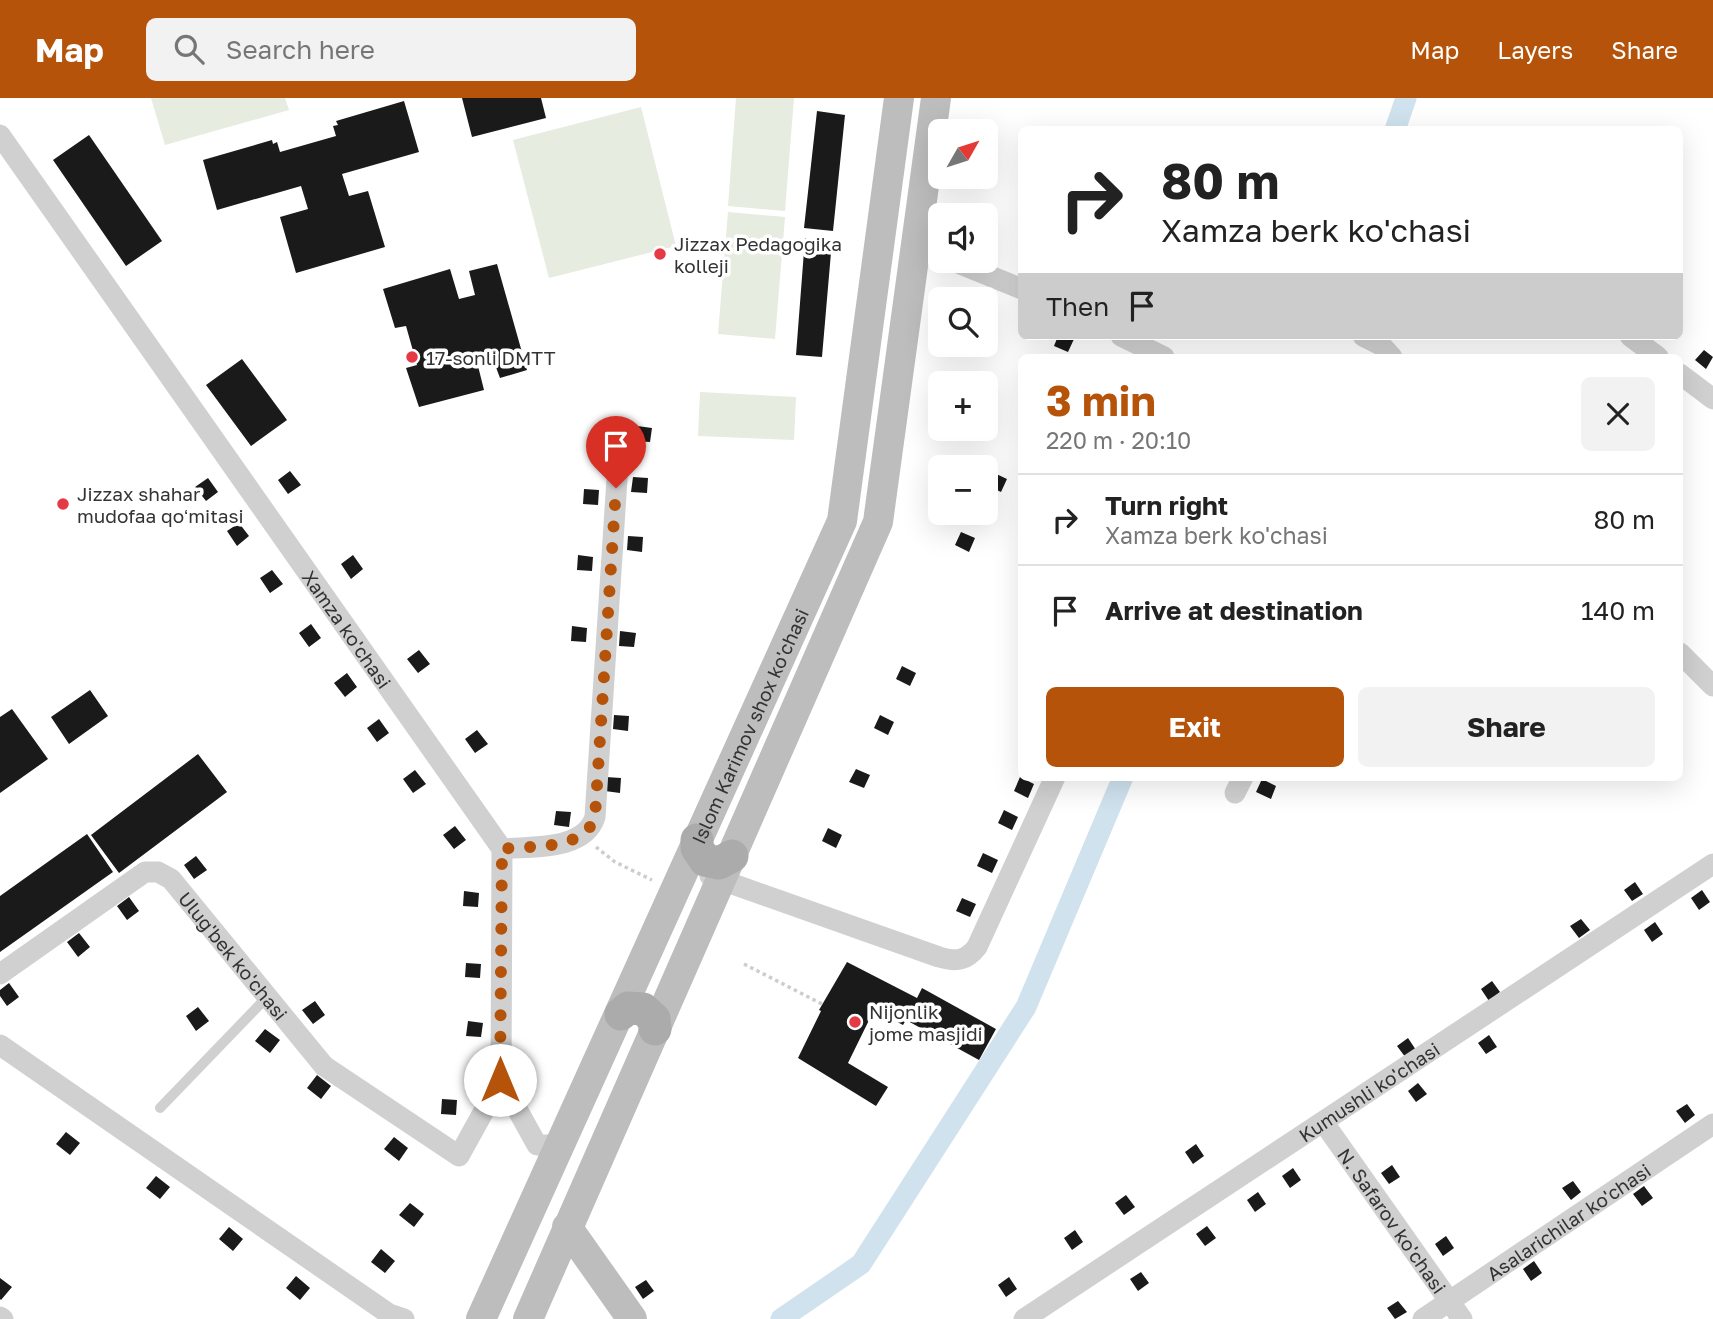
<!DOCTYPE html>
<html lang="en">
<head>
<meta charset="utf-8">
<style>
  :root { --surface:#fff; --page:#f2f2f2; --text:#222; --muted:#767676; --line:#e0e0e0; --accent:#b45309 }
  body { margin:0; font-family:"Golos Text",sans-serif; background:var(--page); color:var(--text); height:100vh; display:flex; flex-direction:column; font-size:26px; white-space:nowrap }
  * { box-sizing:border-box; margin:0 }
  p { font-size:23px; color:var(--muted) }
  .icon { flex:none; width:38px; height:38px; fill:none; stroke:currentColor; stroke-width:2; stroke-linecap:round; stroke-linejoin:round }
  .map { position:relative; flex:1; overflow:hidden }
  .drawer { position:absolute; left:1018px; top:256px; width:665px; height:427px; display:flex; flex-direction:column; background:var(--surface); border-radius:10px; box-shadow:0 7px 28px #0002 }
  .drawer>* { flex:none }
  .banner { position:absolute; left:1018px; top:28px; width:665px; height:214px; border-radius:10px; box-shadow:0 7px 28px #0002; background:#fff; color:var(--text); overflow:hidden }
  .needle { width:46px; rotate:51deg }
  .buttons { position:absolute; left:928px; top:21px; display:grid; gap:14px }
  .buttons a { display:grid; place-items:center; width:70px; height:70px; border-radius:10px; background:var(--surface); box-shadow:0 7px 28px #0002; font-size:35px }
  .pin { position:absolute; display:grid; place-items:center; width:60px; height:60px; color:#fff; margin:-72px -30px; border-radius:50% 50% 50% 0; rotate:-45deg; box-shadow:0 0 7px #0007 }
  .pin .icon { rotate:45deg }
  .me { position:absolute; width:77px; margin:-38px; rotate:0deg; stroke-linejoin:round; filter:drop-shadow(0 0 5px #0008) }
  .turn { display:flex; align-items:center; gap:24px; height:147px; padding:0 28px; font-size:32px }
  .turn .icon { width:91px; height:91px; stroke-width:2.5 }
  .turn b { display:block; font-size:49px; line-height:60px }
  .then { display:flex; align-items:center; height:66px; padding:0 28px; background:#0003; gap:14px; font-size:26px }
  .round { display:grid; place-items:center; flex:none; width:74px; height:74px; border-radius:10px; background:var(--page) }
  .headline { display:flex; align-items:center; justify-content:space-between; height:119px; padding:0 28px }
  h1 { font-size:42px; font-weight:700; line-height:52px; color:var(--accent) }
  .button { display:flex; gap:14px; margin-top:auto; padding:14px 28px }
  .button a { flex:1; height:80px; border-radius:10px; background:var(--accent); color:#fff; font-size:28px; font-weight:700; line-height:80px; text-align:center }
  .button a+a { background:var(--page); color:var(--text) }
  ul { padding:0; list-style:none }
  li { display:flex; align-items:center; gap:21px; height:91px; padding:0 28px; border-top:2px solid var(--line) }
  li div { flex:1 }
  li b { display:block; font-size:26px }
  li em { font-style:normal }
  header { display:flex; align-items:center; gap:42px; box-sizing:border-box; height:98px; padding:0 35px; background:var(--accent); color:#fff }
  header strong { font-size:33px }
  nav { display:flex; gap:38px; margin-inline-start:auto; font-size:24px }
  .search { width:490px; height:63px; background:var(--page); display:flex; align-items:center; gap:18px; box-sizing:border-box; padding:0 24px; border-radius:10px; color:var(--muted); font-size:26px }
  .map>svg:first-child { display:block }
  .green { fill:#e6ecdf }
  .lines { fill:none; stroke-linecap:round; stroke-linejoin:round }
  .canal { stroke:#cfe2ee; stroke-width:21 }
  .building { fill:#1a1a1a }
  .path { stroke:#cdcdcd; stroke-width:3.5; stroke-dasharray:3.5 3.5; stroke-linecap:butt }
  .service { stroke:#d0d0d0; stroke-width:10 }
  .minor { stroke:#d0d0d0; stroke-width:21 }
  .secondary { stroke:#bdbdbd; stroke-width:30 }
  .primary { stroke:#ababab; stroke-width:33 }
  .route { stroke:#b45309; stroke-width:12; stroke-dasharray:0 21.6 }
  .poi-dot { fill:#e63946; stroke:#fff; stroke-width:2.5 }
  .labels { text-anchor:middle; dominant-baseline:central; stroke-width:7; stroke-linejoin:round; paint-order:stroke }
  .poi-label { font-size:19px; fill:#333; stroke:#fff; text-anchor:start }
  .street-label { font-size:19px; fill:#333; stroke:#fff }
</style>
</head>
<body>
<header>
<strong>Map</strong>
<div class="search"><svg class="icon" aria-label="search" viewBox="0 0 24 24"><circle cx="10" cy="10" r="6"/><path d="M15 15l6 6"/></svg>Search here</div>
<nav><a>Map</a><a>Layers</a><a>Share</a></nav>
</header>
<div class="map">
<svg width="1713" height="1221" viewBox="0 0 1713 1221">
  <rect width="100%" height="100%" fill="#fff"/>
  <!-- green -->
  <path class="green" d="M151,0H285L289,12L165,47Z
    M736,0H794L785,113L728,108Z
    M641,9L676,148L549,180L513,42Z
    M728,114L785,119L775,241L718,236Z
    M700,294L796,299L794,342L698,338Z"/>
  <g class="lines">
    <!-- canal -->
    <path class="canal" d="M1395,32L1406,0
      M781,1221L861,1166L1026,909L1123,679"/>
  </g>
  <!-- building -->
  <path class="building" d="M462,0H541L546,20L472,39Z
    M404,3L419,54L342,76L349,98L368,93L385,149L296,175L280,119L308,111L301,88L217,112L203,62L272,42L273,46L277,44L280,54L336,38L333,28L338,27L336,23Z
    M817,13L845,17L833,133L804,130Z
    M89,37L162,143L126,168L53,62Z
    M805,140L832,143L822,259L796,257Z
    M497,166L527,272L500,280L491,256L476,260L484,292L419,309L406,270L417,267L406,228L395,230L383,191L450,171L459,201L475,197L469,173Z
    M1058,238L1074,241L1068,254L1054,248Z
    M1704,252L1713,259L1706,271L1695,262Z
    M242,261L287,322L251,348L206,287Z
    M637,328L652,330L650,344L635,343Z
    M290,373L301,387L288,396L278,382Z
    M992,374L1007,381L1001,394L986,387Z
    M633,379L648,380L647,395L631,394Z
    M208,380L218,394L206,403L195,389Z
    M584,391L599,392L598,407L583,406Z
    M239,425L249,438L237,448L227,433Z
    M961,434L975,440L969,454L955,447Z
    M628,438L643,439L642,454L627,452Z
    M353,457L363,471L351,481L341,466Z
    M578,457L593,459L592,473L577,472Z
    M272,472L283,486L270,495L260,480Z
    M311,526L321,540L309,549L299,535Z
    M572,528L587,530L586,544L571,543Z
    M620,533L636,535L634,549L619,548Z
    M419,552L430,566L418,575L407,561Z
    M902,568L916,575L910,588L896,581Z
    M347,575L357,589L345,599L334,585Z
    M90,592L108,618L69,646L51,619Z
    M12,611L48,661L0,695V619Z
    M614,617L629,618L628,633L613,631Z
    M880,617L894,624L888,637L874,630Z
    M379,621L389,635L377,644L367,630Z
    M477,632L488,646L475,655L465,641Z
    M198,656L227,694L119,775L91,737Z
    M856,671L870,677L864,690L849,684Z
    M415,672L426,686L413,695L403,681Z
    M606,679L621,680L620,695L605,693Z
    M1020,679L1034,686L1028,700L1014,693Z
    M1262,681L1276,688L1271,701L1256,694Z
    M1004,712L1018,719L1012,732L998,725Z
    M556,713L571,714L569,729L554,727Z
    M455,728L466,742L454,751L443,737Z
    M828,730L842,737L836,750L822,743Z
    M87,736L113,774L0,854V798Z
    M983,755L998,762L992,775L977,768Z
    M196,758L207,772L194,781L184,767Z
    M1635,784L1643,796L1632,803L1624,792Z
    M1702,792L1710,804L1699,812L1691,800Z
    M464,793L479,795L478,809L463,808Z
    M129,799L139,813L127,822L117,808Z
    M962,800L976,806L970,819L956,813Z
    M1581,821L1590,832L1579,840L1570,828Z
    M1655,824L1663,836L1652,844L1644,832Z
    M79,835L90,849L78,859L67,844Z
    M847,864L917,900L922,890L996,931L979,962L906,922L903,927L874,912L848,965L888,989L876,1008L798,960L821,913L819,912Z
    M466,865L481,866L480,880L465,879Z
    M1492,883L1500,894L1489,903L1481,891Z
    M9,885L19,899L7,908L0,898V892Z
    M315,903L325,917L313,926L302,912Z
    M198,909L209,923L196,933L186,918Z
    M468,923L483,925L481,939L466,938Z
    M265,931L280,942L270,955L255,943Z
    M1489,937L1497,949L1486,956L1478,945Z
    M1408,940L1416,952L1406,960L1397,948Z
    M317,977L331,988L321,1001L307,990Z
    M1418,985L1427,996L1416,1004L1408,993Z
    M442,1001L457,1002L456,1017L441,1016Z
    M1687,1006L1695,1017L1685,1025L1676,1013Z
    M66,1034L80,1045L70,1057L56,1046Z
    M394,1039L408,1050L399,1063L384,1051Z
    M1196,1046L1204,1058L1193,1066L1185,1054Z
    M1392,1067L1400,1079L1389,1086L1381,1075Z
    M1293,1070L1301,1082L1290,1090L1282,1078Z
    M156,1078L170,1089L160,1101L146,1090Z
    M1573,1083L1581,1094L1571,1102L1562,1090Z
    M1644,1088L1653,1100L1642,1108L1633,1096Z
    M1258,1094L1266,1106L1255,1114L1247,1102Z
    M1126,1097L1135,1109L1124,1117L1115,1105Z
    M410,1105L424,1116L414,1129L399,1117Z
    M1207,1128L1216,1140L1205,1148L1196,1136Z
    M229,1129L243,1141L233,1153L219,1141Z
    M1075,1132L1083,1144L1072,1152L1064,1140Z
    M1446,1138L1454,1150L1443,1158L1435,1146Z
    M381,1151L395,1163L385,1175L371,1164Z
    M1534,1163L1542,1175L1531,1183L1523,1171Z
    M1141,1174L1149,1185L1138,1193L1130,1181Z
    M296,1178L310,1190L300,1202L286,1190Z
    M1009,1179L1017,1191L1006,1199L998,1187Z
    M0,1180L12,1189L1,1202L0,1201Z
    M646,1182L654,1193L643,1201L635,1189Z
    M1398,1203L1407,1214L1395,1221L1387,1210Z"/>
  <g class="lines">
    <!-- path -->
    <path class="path" d="M596,749L615,764L652,782
      M744,866L822,906"/>
    <!-- service -->
    <path class="service" d="M160,1010L268,898"/>
    <!-- minor -->
    <g class="minor">
      <path id="s1" d="M0,37L502,751L501,982L537,1047H552L564,1039"/>
      <path d="M916,148L940,157"/>
      <path d="M953,163L1022,191"/>
      <path d="M1121,238L1164,259"/>
      <path d="M1363,238L1381,247L1392,259"/>
      <path d="M1630,238L1658,259"/>
      <path d="M1680,276L1713,301"/>
      <path d="M1680,555L1713,588"/>
      <path d="M1235,695L1243,679"/>
      <path d="M502,751C532,748 584,753 595,719L620,335"/>
      <path d="M710,778L939,859C956,864 966,863 977,849L1055,679"/>
      <path id="s2" d="M0,876L145,774H158L171,781L324,968L459,1058L501,982"/>
      <path d="M0,947L389,1216L404,1221"/>
      <path id="s3" d="M1324,1025L1462,1221"/>
      <path d="M0,1219L3,1221"/>
      <path id="s4" d="M1024,1221L1713,766"/>
      <path id="s5" d="M1423,1221L1713,1026"/>
    </g>
    <!-- secondary -->
    <g class="secondary">
      <path d="M567,1129L632,1221"/>
      <path id="s6" d="M481,1221L842,423L899,0"/>
      <path d="M528,1221L878,424L936,0"/>
    </g>
    <!-- primary -->
    <path class="primary" d="M697,742V750L705,762L719,765L732,758
      M621,916L628,910L643,911L654,921L655,931"/>
  </g>
  <g class="lines">
    <!-- route -->
    <path class="route" d="M500,982L502,751C532,747 584,753 595,719L616,390"/>
  </g>
  <!-- markers -->
  <g class="poi-dot">
    <circle cx="660" cy="156" r="7"/>
    <circle cx="412" cy="259" r="7"/>
    <circle cx="63" cy="406" r="7"/>
    <circle cx="855" cy="924" r="7"/>
  </g>
  <g class="labels">
    <!-- poi labels -->
    <g class="poi-label">
      <text x="674" y="145">Jizzax Pedagogika<tspan x="674" dy="22">kolleji</tspan></text>
      <text x="426" y="259">17-sonli DMTT</text>
      <text x="77" y="395">Jizzax shahar<tspan x="77" dy="22">mudofaa qoʻmitasi</tspan></text>
      <text x="869" y="913">Nijonlik<tspan x="869" dy="22">jome masjidi</tspan></text>
    </g>
    <!-- street labels -->
    <g class="street-label">
      <text stroke="none"><textPath href="#s1" startOffset="604">Xamza ko'chasi</textPath></text>
      <text stroke="none"><textPath href="#s6" startOffset="651">Islom Karimov shox ko'chasi</textPath></text>
      <text stroke="none"><textPath href="#s2" startOffset="304">Ulug'bek ko'chasi</textPath></text>
      <text stroke="none"><textPath href="#s4" startOffset="413">Kumushli ko'chasi</textPath></text>
      <text stroke="none"><textPath href="#s3" startOffset="119">N. Safarov ko'chasi</textPath></text>
      <text stroke="none"><textPath href="#s5" startOffset="175">Asalarichilar ko'chasi</textPath></text>
    </g>
  </g>
</svg>
<div class="buttons">
<a><svg class="needle" viewBox="-14 -14 28 28"><path d="M0-13l5 13h-10z" fill="#e53935"/><path d="M0 13l5-13h-10z" fill="#767676"/></svg></a>
<a><svg class="icon" aria-label="sound" viewBox="0 0 24 24"><path d="M4 9h4l5-4v14l-5-4H4zM17 9q2 3 0 6"/></svg></a>
<a><svg class="icon" aria-label="search" viewBox="0 0 24 24"><circle cx="10" cy="10" r="6"/><path d="M15 15l6 6"/></svg></a>
<a>+</a>
<a>−</a>
</div>
<div class="pin" style="left:616px;top:390px;background:#d93025"><svg class="icon" aria-label="arrive" viewBox="0 0 24 24"><path d="M6 21V4h12l-3 4 3 4H6"/></svg></div>
<svg class="me" style="left:500px;top:982px" viewBox="-20 -20 40 40"><circle r="19" fill="#fff"/><path d="M0-13L10 11 0 6-10 11z" fill="#b45309"/></svg>
<div class="banner">
<div class="turn"><svg class="icon" aria-label="right" viewBox="0 0 24 24"><path d="M7 20v-9h11M14 6l5 5-5 5"/></svg><div><b>80 m</b>Xamza berk ko'chasi</div></div>
<div class="then">Then<svg class="icon" aria-label="arrive" viewBox="0 0 24 24"><path d="M6 21V4h12l-3 4 3 4H6"/></svg></div>
</div>
<section class="drawer">
<div class="headline"><div><h1>3 min</h1><p>220 m · 20:10</p></div><a class="round"><svg class="icon" aria-label="close" viewBox="0 0 24 24"><path d="M6 6l12 12M18 6L6 18"/></svg></a></div>
<ul>
<li><svg class="icon" aria-label="right" viewBox="0 0 24 24"><path d="M7 20v-9h11M14 6l5 5-5 5"/></svg><div><b>Turn right</b><p>Xamza berk ko'chasi</p></div><em>80 m</em></li>
<li><svg class="icon" aria-label="arrive" viewBox="0 0 24 24"><path d="M6 21V4h12l-3 4 3 4H6"/></svg><div><b>Arrive at destination</b></div><em>140 m</em></li>
</ul>
<div class="button"><a>Exit</a><a>Share</a></div>
</section>
</div>
</body>
</html>
